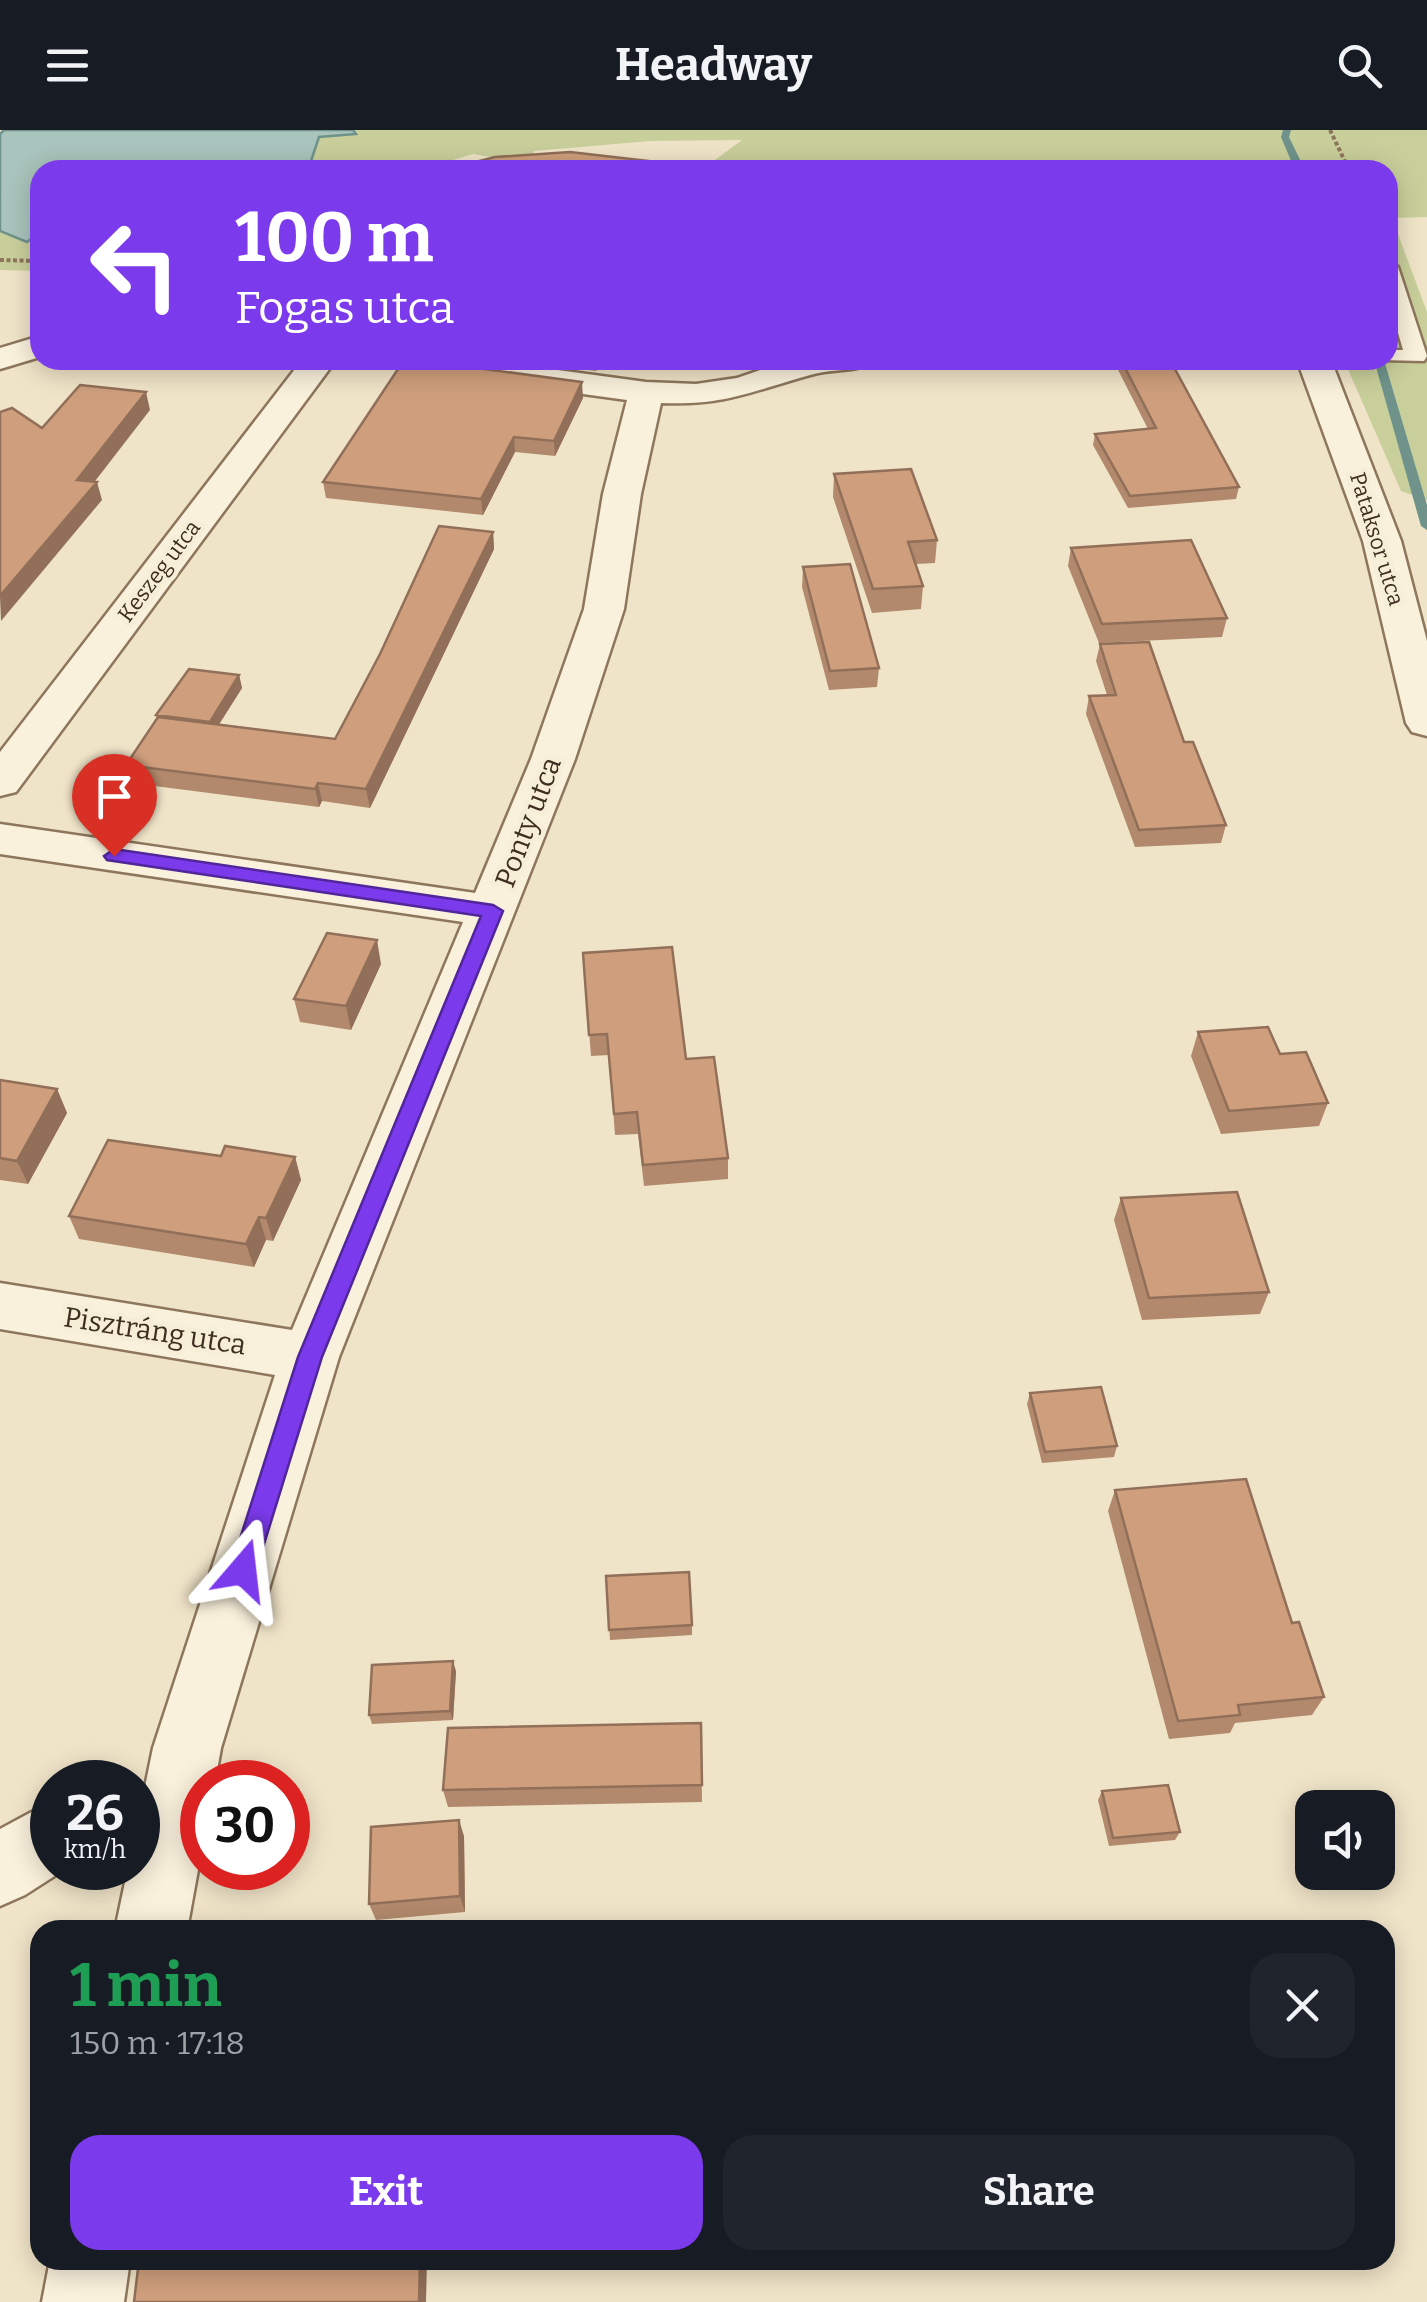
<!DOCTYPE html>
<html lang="en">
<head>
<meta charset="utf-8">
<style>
  :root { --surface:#171b24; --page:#20242c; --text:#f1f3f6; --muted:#9ea1a6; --accent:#7c3aed }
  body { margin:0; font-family:Bitter,serif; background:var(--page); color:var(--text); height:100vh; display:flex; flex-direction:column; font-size:38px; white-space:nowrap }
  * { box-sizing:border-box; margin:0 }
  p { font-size:32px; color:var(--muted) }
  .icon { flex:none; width:55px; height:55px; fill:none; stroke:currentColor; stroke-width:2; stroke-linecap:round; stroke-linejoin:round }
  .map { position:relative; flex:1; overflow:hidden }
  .details { position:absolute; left:30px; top:1790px; width:1365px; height:350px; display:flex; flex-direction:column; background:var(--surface); border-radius:30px; box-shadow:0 5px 25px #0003 }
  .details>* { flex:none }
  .guide { position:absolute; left:30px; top:30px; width:1368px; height:210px; border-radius:30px; box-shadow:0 5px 25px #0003; background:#7c3aed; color:#fff; overflow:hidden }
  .tools { position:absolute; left:1295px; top:1660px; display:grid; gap:20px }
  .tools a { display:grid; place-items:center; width:100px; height:100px; border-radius:20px; background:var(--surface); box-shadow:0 5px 25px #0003; font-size:50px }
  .speed { position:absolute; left:30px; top:1630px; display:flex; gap:20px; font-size:50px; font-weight:700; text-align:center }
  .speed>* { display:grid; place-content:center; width:130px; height:130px; border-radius:50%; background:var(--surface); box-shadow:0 5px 25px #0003; line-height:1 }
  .speed small { font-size:25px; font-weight:400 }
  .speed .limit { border:15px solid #d22; background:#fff; color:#111 }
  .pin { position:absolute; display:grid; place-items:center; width:85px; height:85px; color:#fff; margin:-102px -42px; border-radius:50% 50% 50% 0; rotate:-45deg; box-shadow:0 0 10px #0007 }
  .pin .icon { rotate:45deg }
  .me { position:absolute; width:110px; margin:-55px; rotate:17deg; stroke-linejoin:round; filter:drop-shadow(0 0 8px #0008) }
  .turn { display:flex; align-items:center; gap:35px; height:210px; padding:0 40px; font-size:45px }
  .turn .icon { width:130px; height:130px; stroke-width:2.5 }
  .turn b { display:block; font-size:70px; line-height:85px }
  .round { display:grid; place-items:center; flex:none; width:105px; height:105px; border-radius:30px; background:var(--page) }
  .overview { display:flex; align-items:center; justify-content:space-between; height:170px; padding:0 40px }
  h1 { font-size:60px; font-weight:700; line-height:75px; color:#1e9e55 }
  .action { display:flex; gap:20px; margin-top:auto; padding:20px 40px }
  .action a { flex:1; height:115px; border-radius:30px; background:var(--accent); color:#fff; font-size:40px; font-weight:700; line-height:115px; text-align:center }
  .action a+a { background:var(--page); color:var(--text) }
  header { display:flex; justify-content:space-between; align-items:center; height:130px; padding:0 40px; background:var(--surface); font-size:45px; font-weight:700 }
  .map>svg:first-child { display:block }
  .green { fill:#c9cf9b }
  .water { fill:#a9c4bc; stroke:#6f938a; stroke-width:2.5 }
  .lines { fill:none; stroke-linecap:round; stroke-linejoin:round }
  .stream { fill:#6f938a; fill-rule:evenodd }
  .service-casing { stroke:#8d765c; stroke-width:5 }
  .minor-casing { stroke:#8d765c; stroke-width:5 }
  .path { stroke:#8d765c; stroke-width:4; stroke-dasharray:4 2.5; stroke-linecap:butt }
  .service { fill:#faf1dc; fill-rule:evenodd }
  .minor { fill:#faf1dc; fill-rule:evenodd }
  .wall { fill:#b2896c }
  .shaded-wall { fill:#916f58 }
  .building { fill:#cf9f7d; stroke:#916f58; stroke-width:2.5 }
  .route { fill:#7c3aed; stroke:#51269a; stroke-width:2.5 }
  .labels { text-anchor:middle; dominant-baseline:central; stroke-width:9; stroke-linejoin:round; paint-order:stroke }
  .far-street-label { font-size:22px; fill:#3d2e20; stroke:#f7eed8 }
  .street-label { font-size:28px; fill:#3d2e20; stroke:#f7eed8 }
</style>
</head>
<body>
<header><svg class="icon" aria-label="menu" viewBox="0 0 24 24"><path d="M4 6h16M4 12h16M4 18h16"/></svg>Headway<svg class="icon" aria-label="search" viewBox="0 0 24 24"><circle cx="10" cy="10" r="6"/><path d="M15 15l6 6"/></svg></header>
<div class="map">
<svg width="1427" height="2172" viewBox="0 0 1427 2172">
  <rect width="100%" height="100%" fill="#f0e4c8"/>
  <!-- green -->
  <path class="green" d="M353,0H1427V87L1392,88L1427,182V370L1401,361L1344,230H1388V40H734L715,30L742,10L650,11L534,21L532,28L508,30L473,24L420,40L383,36L382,40H308L319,7L355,4Z
    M0,101L27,112L40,102V141L0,140Z"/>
  <!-- water -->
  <path class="water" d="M4,0H353L356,4L319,7L308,40H40V102L27,112L0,101V4Z"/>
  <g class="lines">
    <!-- stream -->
    <path class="stream" d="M1283,0H1291L1289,7L1305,40H1295L1281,7Z
      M1374,230H1384L1427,375V400L1421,396Z"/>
    <defs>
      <path id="service" d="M1388,131L1398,137L1427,226L1424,231L1380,230H1388V220H1403L1388,168Z"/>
      <path id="minor" d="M40,206V227L0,239V218Z
        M302,230H336L16,662L0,666V622Z
        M390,230H483L646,252L696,254L737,248L789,230H866L861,237C846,241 829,240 814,244C754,260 727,276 661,273L641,364L624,479L575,629L339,1227L221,1618L215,1652H202V1718L187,1800H115L128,1738H138V1691L153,1618L275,1245L0,1199V1153L292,1200L463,792L0,724V694L475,763L531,629L584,479L603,364L627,270L407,240L395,237Z
        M1297,230H1331L1401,411L1427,511V606L1412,602L1406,593L1363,411Z
        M52,1671V1738H67L25,1765L0,1776V1699Z
        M50,2130H130L124,2172H42Z"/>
    </defs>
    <!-- service casing -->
    <use href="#service" class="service-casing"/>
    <!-- minor casing -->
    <use href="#minor" class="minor-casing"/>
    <!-- path -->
    <path class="path" d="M1330,0L1349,40
      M0,130L40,131"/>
    <!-- service -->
    <use href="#service" class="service"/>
    <!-- minor -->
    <use href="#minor" class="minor"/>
  </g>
  <!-- wall -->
  <path class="wall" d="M511,230H601L596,241Z
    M1113,230H1170L1239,357L1236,369L1128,378L1093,315L1095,304L1148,299Z
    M583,268L555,326L515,322L483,385L326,368L323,352Z
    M834,344L937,410L935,433L916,434L923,456L921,479L872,483L833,367Z
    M493,402L494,419L370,678L322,671L319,677L131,653L126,635L157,588L156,585L239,545L242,558L219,594L335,609Z
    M1071,418L1227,488L1222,507L1099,513L1068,436Z
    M803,437L879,538L877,557L829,560L802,457Z
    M1100,514L1184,612L1226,695L1221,713L1135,717L1086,584L1089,566L1107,565L1096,531Z
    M583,823L686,929L728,1028V1049L644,1056L638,1004L615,1005L609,925L591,926Z
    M381,834L351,900L300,892L294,869Z
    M1198,902L1280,924L1328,973L1319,996L1221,1004L1191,926Z
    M0,950L57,959L67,983L28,1054L0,1050Z
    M221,1026L295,1027L301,1050L273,1111L266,1110L254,1137L79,1109L69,1086Z
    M1121,1068L1269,1162L1260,1184L1142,1190L1114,1090Z
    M1030,1263L1117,1316L1114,1327L1042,1333L1027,1274Z
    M1115,1360L1292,1493L1324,1567L1312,1585L1235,1593L1230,1603L1169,1609L1108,1381Z
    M606,1446L692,1495V1505L610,1510Z
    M456,1541L453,1590L372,1594L369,1585Z
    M701,1593L702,1672L448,1677L443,1660Z
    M1102,1661L1180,1702L1175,1710L1109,1716L1098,1670Z
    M464,1706L465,1782L376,1790L369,1774Z"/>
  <!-- shaded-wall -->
  <path class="shaded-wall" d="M595,230H601L596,241Z
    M582,252L583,268L555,326L554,311Z
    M146,262L150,280L82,368L77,350Z
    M514,307L515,322L483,385L481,369Z
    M97,352L102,370L1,491L0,466Z
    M493,402L494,419L370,678L366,659Z
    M239,545L242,558L213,604L210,592Z
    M318,653L322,671L319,677L315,659Z
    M377,810L381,834L351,900L346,876Z
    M57,959L67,983L28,1054L17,1031Z
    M295,1027L301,1050L273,1111L266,1088Z
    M259,1087L266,1110L254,1137L246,1114Z
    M453,1531L456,1541L453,1590L450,1581Z
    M459,1690L464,1706L465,1782L460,1766Z
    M420,2130H427L426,2172H419Z"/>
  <!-- building -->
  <path class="building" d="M570,22L718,39L444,40L495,27Z
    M404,230H417L582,252L554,311L514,307L481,369L323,352Z
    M1121,230H1170L1239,357L1130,366L1095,304L1156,298Z
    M80,255L146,262L77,350L97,352L0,466V282L12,278L42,298Z
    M911,339L937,410L908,412L923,456L873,459L834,344Z
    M439,396L493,402L366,659L318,653L315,659L126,635L158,587L335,609L380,524Z
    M1191,410L1227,488L1102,494L1071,418Z
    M850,434L879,538L830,541L803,437Z
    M1149,512L1184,612H1193L1226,695L1139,700L1089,566L1116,565L1100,514Z
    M189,539L239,545L210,592L156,585Z
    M327,803L377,810L346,876L294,869Z
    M672,817L686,929L714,927L728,1028L643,1035L637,982L614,984L607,904L589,905L583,823Z
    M1268,897L1280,924L1306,922L1328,973L1229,981L1198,902Z
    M0,950L57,959L17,1031L0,1028Z
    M108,1010L221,1026L225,1016L295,1027L266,1088L259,1087L246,1114L69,1086Z
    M1237,1062L1269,1162L1149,1168L1121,1068Z
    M1101,1257L1117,1316L1045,1322L1030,1263Z
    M1246,1349L1292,1493L1299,1492L1324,1567L1238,1575L1240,1585L1178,1591L1115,1360Z
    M689,1442L692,1495L609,1500L606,1446Z
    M453,1531L450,1581L369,1585L372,1535Z
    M701,1593L702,1655L443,1660L448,1598Z
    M1168,1655L1180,1702L1113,1708L1102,1661Z
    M459,1690L460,1766L369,1774L371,1697Z
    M139,2130H420L419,2172H134Z"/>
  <!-- route -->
  <path class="route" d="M114,719L493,775L503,781L322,1227L256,1440L252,1448L243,1452L234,1448L230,1440L298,1227L481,786L107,730L104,726Z"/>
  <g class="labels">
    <!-- far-street labels -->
    <g class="far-street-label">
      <text transform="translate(1377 409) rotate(73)">Pataksor utca</text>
      <text transform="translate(159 441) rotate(-53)">Keszeg utca</text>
    </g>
    <!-- street labels -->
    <g class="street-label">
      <text transform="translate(528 692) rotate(-69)">Ponty utca</text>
      <text transform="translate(155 1201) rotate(9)">Pisztráng utca</text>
    </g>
  </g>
</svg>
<div class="tools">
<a><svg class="icon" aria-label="sound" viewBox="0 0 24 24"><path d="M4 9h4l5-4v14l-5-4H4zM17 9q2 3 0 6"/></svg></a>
</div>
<div class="speed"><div>26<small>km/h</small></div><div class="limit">30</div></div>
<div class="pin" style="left:114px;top:726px;background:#d93025"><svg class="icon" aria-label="arrive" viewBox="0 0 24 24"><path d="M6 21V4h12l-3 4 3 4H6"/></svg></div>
<svg class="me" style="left:243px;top:1440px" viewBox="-20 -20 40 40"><path d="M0-17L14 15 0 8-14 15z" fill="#7c3aed" stroke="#fff" stroke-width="4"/></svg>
<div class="guide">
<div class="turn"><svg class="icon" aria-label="left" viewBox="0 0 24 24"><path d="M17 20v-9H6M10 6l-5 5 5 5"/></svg><div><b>100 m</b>Fogas utca</div></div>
</div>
<section class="details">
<div class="overview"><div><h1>1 min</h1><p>150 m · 17:18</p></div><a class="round"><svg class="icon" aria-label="close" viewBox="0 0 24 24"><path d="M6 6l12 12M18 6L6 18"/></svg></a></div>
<div class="action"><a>Exit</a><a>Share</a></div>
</section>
</div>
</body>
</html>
